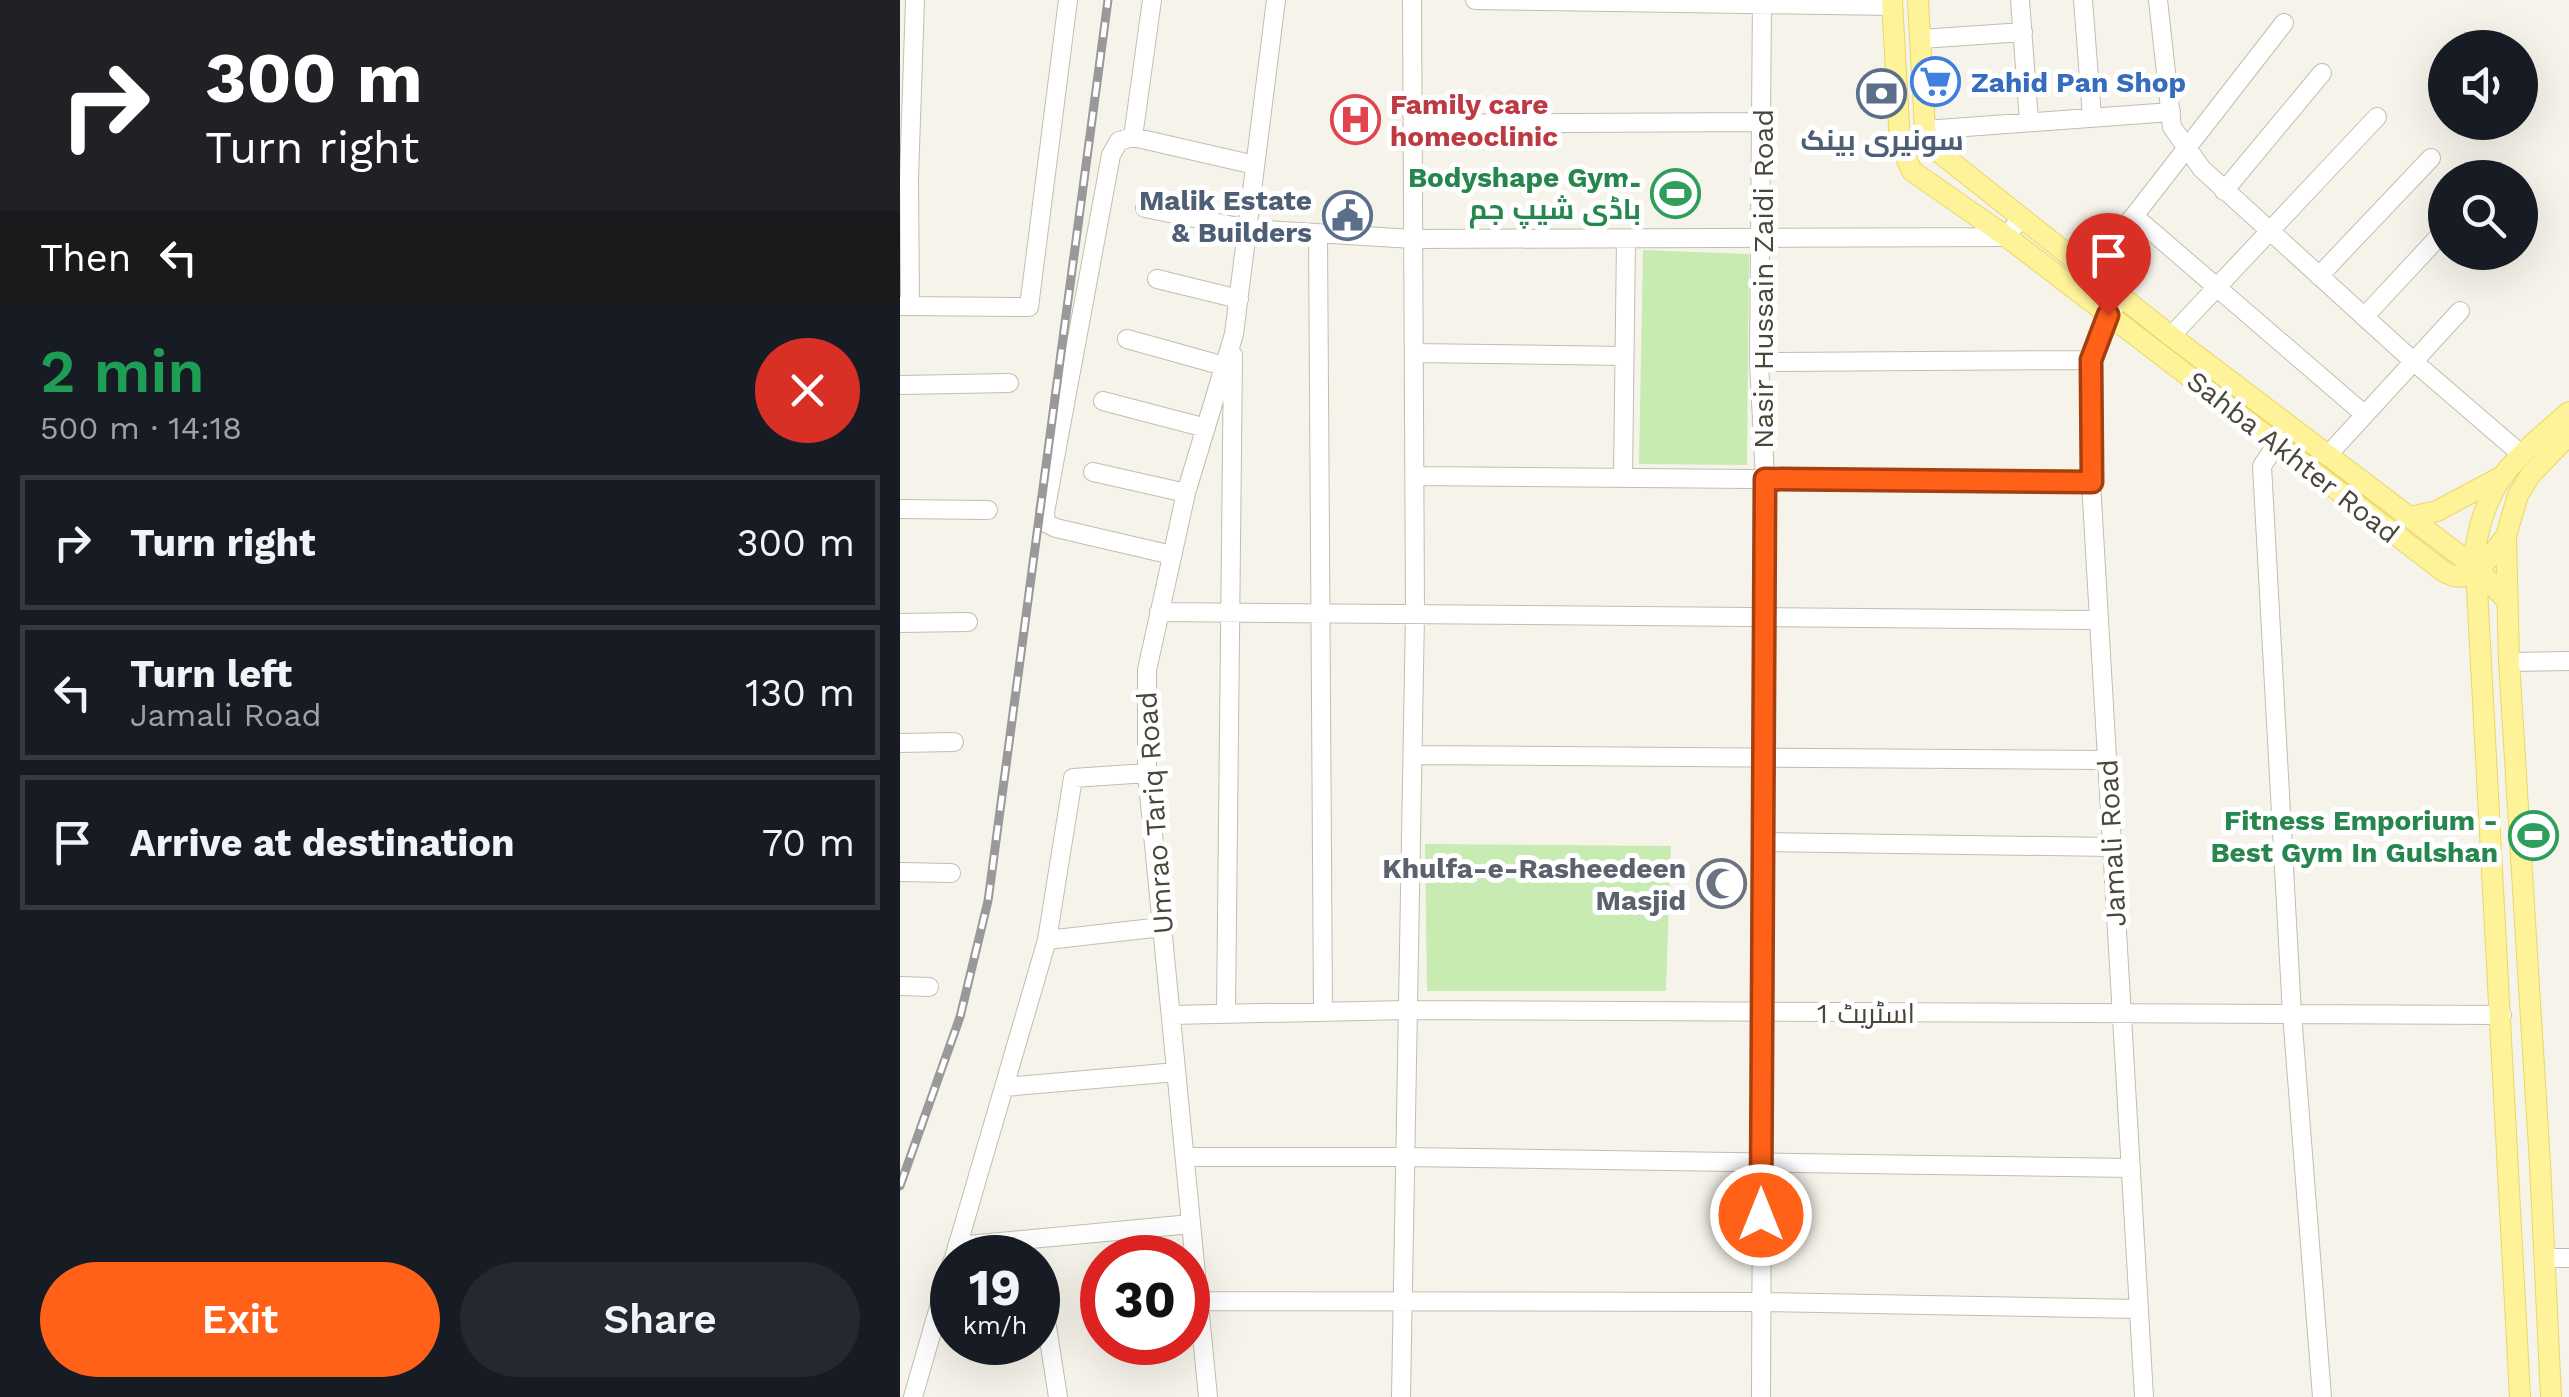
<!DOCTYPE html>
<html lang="en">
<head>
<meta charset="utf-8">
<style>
  :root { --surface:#171b24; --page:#242831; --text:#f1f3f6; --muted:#9ea1a6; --line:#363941; --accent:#ff6118 }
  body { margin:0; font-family:"Work Sans",Cairo,sans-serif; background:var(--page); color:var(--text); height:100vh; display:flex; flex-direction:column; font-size:38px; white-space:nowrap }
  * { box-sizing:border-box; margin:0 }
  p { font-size:32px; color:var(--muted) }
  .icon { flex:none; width:55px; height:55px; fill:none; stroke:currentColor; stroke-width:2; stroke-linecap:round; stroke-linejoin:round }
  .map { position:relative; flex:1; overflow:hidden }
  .sheet { display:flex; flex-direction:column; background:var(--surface); width:900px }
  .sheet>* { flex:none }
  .hud { background:#202124; color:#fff; overflow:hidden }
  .buttons { position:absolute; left:1528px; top:30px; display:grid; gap:20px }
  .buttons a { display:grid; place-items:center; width:110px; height:110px; border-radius:50%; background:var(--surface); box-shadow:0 10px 40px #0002; font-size:50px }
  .speed { position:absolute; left:30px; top:1235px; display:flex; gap:20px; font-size:50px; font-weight:700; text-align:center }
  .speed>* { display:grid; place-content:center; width:130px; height:130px; border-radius:50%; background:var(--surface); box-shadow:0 10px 40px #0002; line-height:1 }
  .speed small { font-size:25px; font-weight:400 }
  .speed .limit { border:15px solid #d22; background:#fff; color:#111 }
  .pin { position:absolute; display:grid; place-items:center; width:85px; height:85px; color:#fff; margin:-102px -42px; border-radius:50% 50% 50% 0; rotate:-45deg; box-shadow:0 0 10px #0007 }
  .pin .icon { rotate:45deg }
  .me { position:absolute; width:110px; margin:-55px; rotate:0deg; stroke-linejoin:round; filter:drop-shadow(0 0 8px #0008) }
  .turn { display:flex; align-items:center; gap:35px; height:210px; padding:0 40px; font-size:45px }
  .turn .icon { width:130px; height:130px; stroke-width:2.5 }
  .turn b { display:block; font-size:70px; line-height:85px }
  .then { display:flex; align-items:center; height:95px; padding:0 40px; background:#0003; gap:20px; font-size:38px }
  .round { display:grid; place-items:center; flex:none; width:105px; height:105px; border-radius:52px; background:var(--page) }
  .overview { display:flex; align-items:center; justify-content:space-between; height:170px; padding:0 40px }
  h1 { font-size:60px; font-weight:600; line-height:75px; color:#1e9e55 }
  .primary-button { display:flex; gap:20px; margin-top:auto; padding:20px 40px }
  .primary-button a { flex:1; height:115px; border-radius:60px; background:var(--accent); color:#fff; font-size:40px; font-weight:600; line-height:115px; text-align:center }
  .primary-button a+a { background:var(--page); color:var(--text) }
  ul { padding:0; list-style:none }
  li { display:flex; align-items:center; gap:30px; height:135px; margin:0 20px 15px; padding:0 20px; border:5px solid var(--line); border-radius:0px }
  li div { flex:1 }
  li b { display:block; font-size:38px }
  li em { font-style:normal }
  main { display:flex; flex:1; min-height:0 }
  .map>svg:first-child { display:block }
  .green { fill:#c8ebb2 }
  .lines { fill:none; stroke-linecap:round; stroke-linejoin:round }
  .minor-casing { stroke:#c2beac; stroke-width:20 }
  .major-casing { stroke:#e8d766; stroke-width:22 }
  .minor { stroke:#fff; stroke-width:18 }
  .major { stroke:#fff39a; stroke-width:20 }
  .rail-casing { stroke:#999; stroke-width:9 }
  .rail { stroke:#fff; stroke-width:5; stroke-dasharray:15; stroke-linecap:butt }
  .route-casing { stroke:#a63f10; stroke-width:25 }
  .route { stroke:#ff6118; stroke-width:18 }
  .labels { text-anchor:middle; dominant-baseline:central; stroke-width:10; stroke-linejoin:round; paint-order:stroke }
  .shop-label { font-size:28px; font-weight:bold; fill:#366cbe; stroke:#fff; text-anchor:start }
  .health-label { font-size:28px; font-weight:bold; fill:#be3a42; stroke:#fff; text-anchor:start }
  .service-label { font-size:28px; font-weight:bold; fill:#4e5e75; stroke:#fff }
  .leisure-label { font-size:28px; font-weight:bold; fill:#27864d; stroke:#fff; text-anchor:end }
  .street-label { font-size:28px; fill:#4a4638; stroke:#fff }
  .worship-label { font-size:28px; font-weight:bold; fill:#5b616d; stroke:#fff; text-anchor:end }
</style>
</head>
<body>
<main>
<section class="sheet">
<div class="hud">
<div class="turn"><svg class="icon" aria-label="right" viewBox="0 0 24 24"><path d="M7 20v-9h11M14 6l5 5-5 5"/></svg><div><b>300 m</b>Turn right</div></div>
<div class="then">Then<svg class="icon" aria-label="left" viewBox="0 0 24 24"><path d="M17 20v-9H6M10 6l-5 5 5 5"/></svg></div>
</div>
<div class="overview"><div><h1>2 min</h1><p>500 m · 14:18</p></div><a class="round" style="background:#d93025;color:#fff"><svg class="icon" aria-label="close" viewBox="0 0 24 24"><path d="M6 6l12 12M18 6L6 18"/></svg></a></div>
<ul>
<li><svg class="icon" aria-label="right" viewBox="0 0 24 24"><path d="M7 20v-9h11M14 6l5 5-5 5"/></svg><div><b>Turn right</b></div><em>300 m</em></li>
<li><svg class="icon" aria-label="left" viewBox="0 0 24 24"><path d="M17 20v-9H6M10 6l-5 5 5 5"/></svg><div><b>Turn left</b><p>Jamali Road</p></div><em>130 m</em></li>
<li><svg class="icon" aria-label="arrive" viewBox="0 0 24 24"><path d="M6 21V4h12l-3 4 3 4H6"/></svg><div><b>Arrive at destination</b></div><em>70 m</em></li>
</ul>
<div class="primary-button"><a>Exit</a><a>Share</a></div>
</section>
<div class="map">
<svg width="1669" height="1397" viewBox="0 0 1669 1397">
  <rect width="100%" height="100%" fill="#f6f4ea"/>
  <!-- green -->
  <path class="green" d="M743,250L849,254L847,465L739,464Z
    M525,844L771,846L766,991H527Z"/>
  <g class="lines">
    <defs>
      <path id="minor" d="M575,0L992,6
        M1120,0L1129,121
        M1183,0L1192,117
        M1258,0L1272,127L1302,169L1513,361L1621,454
        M1021,39L1123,32
        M513,124L861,122
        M1025,130L1271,112
        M233,137L252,0
        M1324,191L1422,73
        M245,208L348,229L513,239L1107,237L1120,218
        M1234,216L1464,414
        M418,235L423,1011
        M1186,270L1234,216L1384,23
        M1419,276L1531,158
        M257,279L339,299
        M1216,305C1178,351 1191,425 1191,482L1244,1397
        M0,306L129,307L168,0
        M10,306L9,178L15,0
        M1464,317L1545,230
        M1271,336L1477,117
        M227,339L324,366
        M514,353L724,356
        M859,362L1191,360
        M0,385L109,383
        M203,401L306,428
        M1388,427L1362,466L1392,1014L1422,1397
        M1427,456L1560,311
        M193,472L286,493
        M515,476L1191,482
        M723,478L726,239
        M0,509L88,510
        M272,555L156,528L146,523L145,512L211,155L219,141L233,137L355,165
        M259,612L1199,620
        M0,623L68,622
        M1609,662L1669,661
        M0,743L54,742
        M513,755L1207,760
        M863,842L1212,847
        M0,872L51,873
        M147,940L262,927
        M0,986L29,987
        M326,1012L333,355
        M271,1015L507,1010L1602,1015
        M105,1087L276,1072
        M285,1157H507L1231,1168
        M57,1246L291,1224
        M54,1258L147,940L173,778L247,773
        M1645,1258H1669
        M138,1270L158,1397
        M299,1301L861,1302L1238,1309
        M13,1397L52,1262
        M308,1397L247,773V670L286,493L334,334L376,0
        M501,1397L515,614L512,0
        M861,1397L865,479L859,362L862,0"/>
      <path id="major" d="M992,0L1000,144L1012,171L1107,237L1543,571C1573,590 1589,557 1606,536
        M1018,0L1025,130L1031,146L1271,336L1579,570L1608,602
        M1510,517L1537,511L1599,478
        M1620,1397L1575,551C1586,477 1617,458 1669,412
        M1651,1397L1640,1164L1609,662L1606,536L1618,495L1631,474L1669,435"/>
    </defs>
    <!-- minor casing -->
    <use href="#minor" class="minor-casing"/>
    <!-- major casing -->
    <use href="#major" class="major-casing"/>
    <!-- minor -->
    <use href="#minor" class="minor"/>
    <!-- major -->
    <use href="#major" class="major"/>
    <defs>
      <path id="rail" d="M0,1186L60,1017L88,901L208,0"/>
    </defs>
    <!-- rail casing -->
    <use href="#rail" class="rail-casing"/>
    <!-- rail -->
    <use href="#rail" class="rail"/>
  </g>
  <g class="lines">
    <defs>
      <path id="route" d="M861,1215L865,479L1192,482L1191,360L1208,315"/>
    </defs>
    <!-- route casing -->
    <use href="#route" class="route-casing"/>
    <!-- route -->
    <use href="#route" class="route"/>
  </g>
  <!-- icons -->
  <defs>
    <symbol id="supermarket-ring" viewBox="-11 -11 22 22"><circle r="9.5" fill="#fff" stroke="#3f7fe0" stroke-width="1.5"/><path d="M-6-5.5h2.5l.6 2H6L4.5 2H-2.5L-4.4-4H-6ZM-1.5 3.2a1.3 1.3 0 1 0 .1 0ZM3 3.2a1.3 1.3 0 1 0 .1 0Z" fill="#3f7fe0"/></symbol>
    <symbol id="bank-ring" viewBox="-11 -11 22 22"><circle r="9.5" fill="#fff" stroke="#5c6f8a" stroke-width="1.5"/><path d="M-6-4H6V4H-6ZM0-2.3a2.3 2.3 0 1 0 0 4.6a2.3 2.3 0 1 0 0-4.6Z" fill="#5c6f8a"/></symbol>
    <symbol id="hospital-ring" viewBox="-11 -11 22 22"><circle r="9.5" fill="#fff" stroke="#e0444e" stroke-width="1.5"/><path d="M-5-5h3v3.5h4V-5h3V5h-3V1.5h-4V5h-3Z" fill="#e0444e"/></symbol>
    <symbol id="stadium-ring" viewBox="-11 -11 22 22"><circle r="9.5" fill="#fff" stroke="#2e9e5b" stroke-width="1.5"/><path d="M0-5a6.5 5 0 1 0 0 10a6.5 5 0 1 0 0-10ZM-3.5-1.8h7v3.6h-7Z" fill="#2e9e5b"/></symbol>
    <symbol id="civic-ring" viewBox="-11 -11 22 22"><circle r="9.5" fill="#fff" stroke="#5c6f8a" stroke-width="1.5"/><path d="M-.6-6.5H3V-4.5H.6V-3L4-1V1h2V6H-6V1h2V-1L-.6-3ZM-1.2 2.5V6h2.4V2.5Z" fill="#5c6f8a"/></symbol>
    <symbol id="mosque-ring" viewBox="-11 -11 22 22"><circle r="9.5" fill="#fff" stroke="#6b7280" stroke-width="1.5"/><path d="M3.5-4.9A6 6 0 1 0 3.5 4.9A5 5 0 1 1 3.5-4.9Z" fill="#6b7280"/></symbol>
  </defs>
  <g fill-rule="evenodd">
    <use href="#supermarket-ring" x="1008" y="54" width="55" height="55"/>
    <use href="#bank-ring" x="954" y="66" width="55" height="55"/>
    <use href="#hospital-ring" x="428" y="92" width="55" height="55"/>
    <use href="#stadium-ring" x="748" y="166" width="55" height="55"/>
    <use href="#civic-ring" x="420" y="188" width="55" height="55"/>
    <use href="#stadium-ring" x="1606" y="808" width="55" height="55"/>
    <use href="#mosque-ring" x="794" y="856" width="55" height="55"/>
  </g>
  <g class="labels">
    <!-- shop labels -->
    <g class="shop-label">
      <text x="1071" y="82">Zahid Pan Shop</text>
    </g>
    <!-- health labels -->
    <g class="health-label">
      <text x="490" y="104">Family care<tspan x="490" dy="32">homeoclinic</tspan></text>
    </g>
    <!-- service labels -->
    <g class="service-label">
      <text x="982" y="140">سونیری بینک</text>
      <text x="412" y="200" text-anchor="end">Malik Estate<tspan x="412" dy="32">&amp; Builders</tspan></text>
    </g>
    <!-- leisure labels -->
    <g class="leisure-label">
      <text x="741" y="177">Bodyshape Gym۔<tspan x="741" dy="32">باڈی شیپ جم</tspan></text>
      <text x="1598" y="820">Fitness Emporium -<tspan x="1598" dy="32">Best Gym In Gulshan</tspan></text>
    </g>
    <!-- street labels -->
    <g class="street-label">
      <text transform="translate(863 279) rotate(-90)">Nasir Hussain Zaidi Road</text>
      <text transform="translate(1393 457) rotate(38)">Sahba Akhter Road</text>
      <text transform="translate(255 813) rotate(-94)">Umrao Tariq Road</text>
      <text transform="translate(1212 843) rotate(-93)">Jamali Road</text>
      <text x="966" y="1013">اسٹریٹ 1</text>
    </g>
    <!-- worship labels -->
    <g class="worship-label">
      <text x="786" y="868">Khulfa-e-Rasheedeen<tspan x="786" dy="32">Masjid</tspan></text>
    </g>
  </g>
</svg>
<div class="buttons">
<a><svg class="icon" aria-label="sound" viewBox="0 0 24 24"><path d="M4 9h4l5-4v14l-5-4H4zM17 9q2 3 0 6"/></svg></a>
<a><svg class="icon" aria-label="search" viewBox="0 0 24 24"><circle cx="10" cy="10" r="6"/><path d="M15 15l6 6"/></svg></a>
</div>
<div class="speed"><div>19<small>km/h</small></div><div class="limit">30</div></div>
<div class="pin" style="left:1208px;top:315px;background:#d93025"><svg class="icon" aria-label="arrive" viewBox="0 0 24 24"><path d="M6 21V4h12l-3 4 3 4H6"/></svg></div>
<svg class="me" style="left:861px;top:1215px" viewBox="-20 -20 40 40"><circle r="17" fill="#ff6118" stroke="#fff" stroke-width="3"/><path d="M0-11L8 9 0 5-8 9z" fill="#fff"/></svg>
</div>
</main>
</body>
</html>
